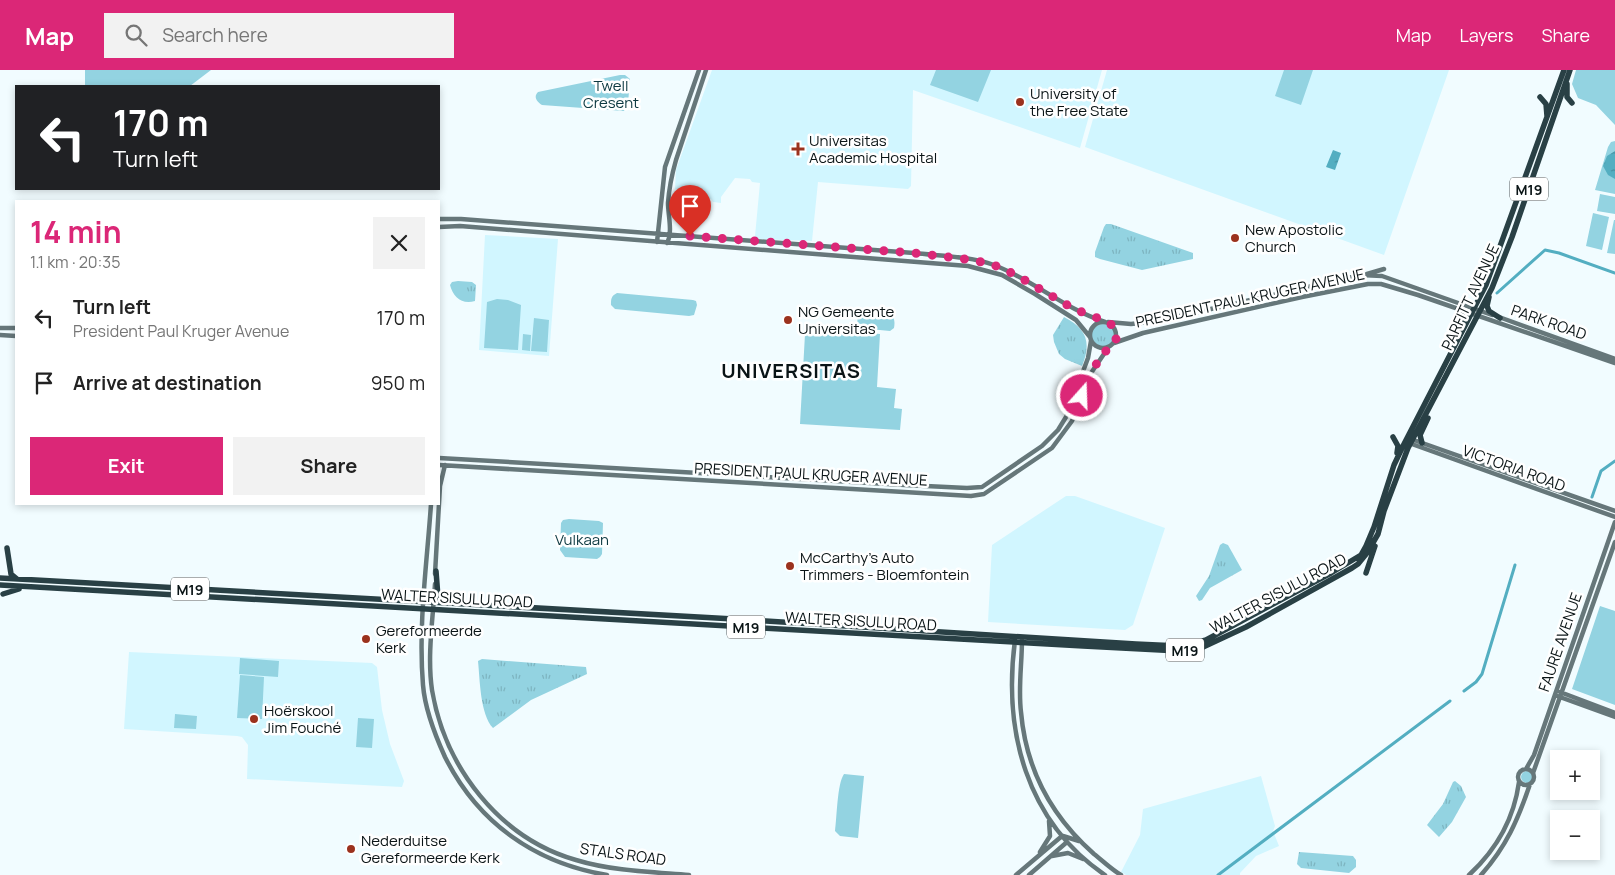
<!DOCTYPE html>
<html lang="en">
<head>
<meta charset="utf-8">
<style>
  :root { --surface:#fff; --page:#f2f2f2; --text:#222; --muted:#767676; --accent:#db2777 }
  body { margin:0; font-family:Manrope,sans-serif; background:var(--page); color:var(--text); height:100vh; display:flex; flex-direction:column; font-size:19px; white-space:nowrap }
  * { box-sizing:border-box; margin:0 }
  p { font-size:16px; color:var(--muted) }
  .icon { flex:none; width:28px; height:28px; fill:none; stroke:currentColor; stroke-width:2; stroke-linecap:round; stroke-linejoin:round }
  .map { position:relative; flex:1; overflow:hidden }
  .side { position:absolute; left:15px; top:130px; width:425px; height:305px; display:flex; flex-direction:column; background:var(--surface); border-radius:0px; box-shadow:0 2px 8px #0003 }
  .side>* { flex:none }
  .banner { position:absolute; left:15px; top:15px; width:425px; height:105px; border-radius:0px; box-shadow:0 2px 8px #0003; background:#202124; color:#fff; overflow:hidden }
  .controls { position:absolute; left:1550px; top:680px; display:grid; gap:10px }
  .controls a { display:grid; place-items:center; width:50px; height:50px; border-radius:0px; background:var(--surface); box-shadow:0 2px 8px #0003; font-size:25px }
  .pin { position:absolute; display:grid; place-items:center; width:42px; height:42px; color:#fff; margin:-51px -21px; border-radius:50% 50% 50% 0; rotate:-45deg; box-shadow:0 0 5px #0007 }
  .pin .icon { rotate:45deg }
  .me { position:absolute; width:55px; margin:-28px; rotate:20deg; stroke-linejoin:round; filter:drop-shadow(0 0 4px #0008) }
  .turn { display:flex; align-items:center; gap:18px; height:105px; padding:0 15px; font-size:22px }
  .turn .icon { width:65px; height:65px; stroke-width:2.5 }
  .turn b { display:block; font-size:35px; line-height:42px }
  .round { display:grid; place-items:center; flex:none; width:52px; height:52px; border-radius:0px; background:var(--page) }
  .overview { display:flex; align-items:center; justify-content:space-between; height:85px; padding:0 15px }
  h1 { font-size:30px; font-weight:700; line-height:38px; color:var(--accent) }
  .action { display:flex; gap:10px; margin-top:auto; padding:10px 15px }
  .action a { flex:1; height:58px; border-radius:0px; background:var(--accent); color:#fff; font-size:20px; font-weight:700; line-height:58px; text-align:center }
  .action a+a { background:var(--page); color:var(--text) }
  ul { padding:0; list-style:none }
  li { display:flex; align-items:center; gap:15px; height:65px; padding:0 15px }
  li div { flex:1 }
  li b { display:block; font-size:19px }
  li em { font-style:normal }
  header { display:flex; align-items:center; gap:30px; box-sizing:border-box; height:70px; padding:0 25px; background:var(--accent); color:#fff }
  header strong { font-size:24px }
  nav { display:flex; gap:28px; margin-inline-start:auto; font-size:18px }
  .search { width:350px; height:45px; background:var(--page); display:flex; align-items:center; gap:12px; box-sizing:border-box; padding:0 18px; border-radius:0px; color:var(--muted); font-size:19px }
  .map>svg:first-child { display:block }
  .built { fill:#d1f6ff }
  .grass { fill:url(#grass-tufts) }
  .park { fill:#93d3e1 }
  .water { fill:url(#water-ripples) }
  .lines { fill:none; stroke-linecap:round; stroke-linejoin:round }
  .canal { stroke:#53aec1; stroke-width:3 }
  .secondary { stroke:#66777a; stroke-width:4.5 }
  .highway { stroke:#294045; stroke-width:5.5 }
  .route { stroke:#db2777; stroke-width:9; stroke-dasharray:0 16.2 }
  .poi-dot { fill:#9b321e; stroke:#fff; stroke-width:2 }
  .labels { text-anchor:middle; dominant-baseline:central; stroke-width:5; stroke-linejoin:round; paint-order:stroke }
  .shield { fill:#fff; stroke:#545a5c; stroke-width:1 }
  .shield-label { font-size:14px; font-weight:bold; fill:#0a1416 }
  .park-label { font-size:15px; fill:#0d3941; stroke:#fff }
  .poi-label { font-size:15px; fill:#0a1416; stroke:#fff; text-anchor:start }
  .street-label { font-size:15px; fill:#0a1416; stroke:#fff }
  .district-label { font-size:20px; font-weight:bold; letter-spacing:1px; fill:#0a1416; stroke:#fff }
</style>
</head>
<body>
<header>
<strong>Map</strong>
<div class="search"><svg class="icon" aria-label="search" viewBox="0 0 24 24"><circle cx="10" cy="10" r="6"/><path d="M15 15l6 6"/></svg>Search here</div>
<nav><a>Map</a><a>Layers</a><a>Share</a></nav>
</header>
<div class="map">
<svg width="1615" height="805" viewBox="0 0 1615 805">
  <defs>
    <pattern id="grass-tufts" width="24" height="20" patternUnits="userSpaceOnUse" patternTransform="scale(1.25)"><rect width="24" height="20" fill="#93d3e1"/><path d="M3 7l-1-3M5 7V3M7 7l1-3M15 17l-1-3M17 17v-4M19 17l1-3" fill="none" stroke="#7db4c0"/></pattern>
    <pattern id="water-ripples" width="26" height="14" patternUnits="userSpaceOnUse" patternTransform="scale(1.25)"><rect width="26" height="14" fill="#53aec1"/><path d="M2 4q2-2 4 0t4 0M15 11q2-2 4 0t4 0" fill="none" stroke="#438c9c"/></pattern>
  </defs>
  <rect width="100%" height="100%" fill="#f1fcff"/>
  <!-- built -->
  <path class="built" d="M712,0H1102L1080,78L913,20L911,116L908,119L818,112L812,171L757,169L755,166L760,113L752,112L750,109L735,108L721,127V133L713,132L711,129L705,127L701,122L675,119L676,100Z
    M1107,0H1449L1384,185L1085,77Z
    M485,165L558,169L549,286L479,280Z
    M1066,426H1075L1165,458L1133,555L1125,560L988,552L992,475Z
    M129,582L372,593L377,597L382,640L390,674L404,711L402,717L247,709L248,675L242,667L237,666L124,659Z
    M1261,706L1275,756L1273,761L1279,776L1256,786L1240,803V805H1126L1121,802L1140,765L1143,739Z"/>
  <!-- grass -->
  <path class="grass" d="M1106,154H1111L1193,183V189L1142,200L1100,189L1095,187V182L1104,157Z
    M458,211L472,212L476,215L475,231C462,235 453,227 450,215L452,212Z
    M1064,247C1086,258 1092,272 1082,296L1065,289L1059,284L1054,272L1053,265Z
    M1091 266a12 12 0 1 1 24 0a12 12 0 1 1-24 0Z
    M1223,473L1228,475L1242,500L1210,518L1202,530L1199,531L1196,526L1209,506L1220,475Z
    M482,589L586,597L587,604L531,630L493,658C480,644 480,610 478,591Z
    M1521 707a6 6 0 1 1 12 0a6 6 0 1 1-12 0Z
    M1455,711L1461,716L1466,727L1452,752L1439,767L1427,755L1443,734L1453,712Z
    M1299,782L1353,786L1356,790V797L1349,803L1301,798L1297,794Z"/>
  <!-- park -->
  <path class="park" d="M85,0H211L190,16H85Z
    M936,0H991L978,32L930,15Z
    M1284,0H1313L1301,35L1275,26Z
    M1576,0H1615V55L1596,35L1578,28L1572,14Z
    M620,5H625L630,9L628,34L624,41L542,35C537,32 533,27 538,22Z
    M1615,71V124L1595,120L1608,77L1611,72Z
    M1600,124L1615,127V144L1597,141Z
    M1593,143L1609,147L1602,180L1586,176Z
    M1614,150H1615V184L1607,183Z
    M617,223L693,230L696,231L697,235L694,245L689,246L615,239L611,235C611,229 611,226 617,223Z
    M497,229L508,230L521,235L518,280L484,278L487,232Z
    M862,241L889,244C895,247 895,252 894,258L890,261L859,258L857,255L858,244Z
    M534,248L549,250L547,282L531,281Z
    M809,259L880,264L877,317L896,319L894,338L902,339L900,360L800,354L805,264Z
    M523,264L531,265L530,281L522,280Z
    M569,449L599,451L603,453L602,484L600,487L597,489L565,487L560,480L561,453L563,450Z
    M1600,536L1615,541V635L1572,619Z
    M240,588L279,591L278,607L239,604Z
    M240,605L264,607L262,649L237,648Z
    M175,644L197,646L196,659L174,658Z
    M358,648L374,649L372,678L356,677Z
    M844,704L864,706L858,768L840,766L835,761C837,748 837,714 844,704Z"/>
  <!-- water -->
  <path class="water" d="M1333,80L1341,83L1335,100L1326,97Z
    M1615,81V109L1608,105L1603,96L1607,86Z"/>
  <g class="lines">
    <!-- canal -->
    <path class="canal" d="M1497,223L1545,180L1559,183L1615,203
      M1592,427L1601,401L1615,391
      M1464,621L1476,612L1482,604L1515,495
      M1218,805L1450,631"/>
    <!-- secondary -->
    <path class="secondary" d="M439,149H461L914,183C940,186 969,186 994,195C1033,210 1065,239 1105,252
      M439,157L460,156L968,196L1002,205L1035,224L1076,250L1090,267
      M657,172L665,97L699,0
      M667,173C673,162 668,145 668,133C669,119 672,104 676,90L706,0
      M1367,204L1384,199
      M1499,247L1615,289
      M1090 265a13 13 0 1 1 26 0a13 13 0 1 1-26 0Z
      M1108,252L1131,254L1158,251L1361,205L1382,206L1492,245
      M0,258H16
      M0,265L16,266
      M1114,273L1143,263L1302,227L1368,214H1381L1418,225L1615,293
      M1411,369L1615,441
      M1409,373L1615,447
      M439,388L905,415L967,418L982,417L1042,376L1058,360L1066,347L1088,288L1091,271
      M439,395L904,422L971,426L984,424L1052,378L1072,351L1089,306L1108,278
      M431,434C427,493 418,555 423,615C425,640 435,665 445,687C478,753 535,793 607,805
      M435,504L440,416L445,395
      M435,514C433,548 427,586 432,620C445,697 499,768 576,790C612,801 652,802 689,805
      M1022,569C1022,594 1018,618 1021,642C1026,700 1051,746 1094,784C1103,791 1111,799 1121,805
      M1015,570C1003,661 1026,751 1105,805
      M1560,622L1615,643
      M1557,626L1615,647
      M1518 707a8 8 0 1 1 16 0a8 8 0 1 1-16 0Z
      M1526,699L1534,685L1615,452
      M1533,703L1615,472
      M1063,766L1079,771
      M1040,782L1050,766L1049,751
      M1052,786L1068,783L1083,789
      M1016,805L1062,766
      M1029,805L1067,772
      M1469,805C1496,780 1514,749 1519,712
      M1481,805C1506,777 1518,750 1530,714"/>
    <!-- highway -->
    <path class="highway" d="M1567,14V27L1572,33
      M1540,27L1546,34L1547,46
      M1489,227L1487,236L1489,241L1500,248
      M1458,239L1463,247V257
      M1393,367L1398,376L1397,383
      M1422,373L1420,365L1428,348
      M7,478L11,504L17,509
      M436,501L438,527L445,533
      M1366,503L1375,476
      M0,508L734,549L1136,574L1179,576L1196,573L1206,570L1331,503L1361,485L1366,476L1374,457L1394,395L1403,376L1486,215L1564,0
      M0,515L1083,576L1179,581L1201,578L1246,557L1352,498L1358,494L1367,483L1378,464L1384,441L1408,378L1492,218L1512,167L1570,0
      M3,524L19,519"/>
  </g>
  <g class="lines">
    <!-- route -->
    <path class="route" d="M690,166L914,183L973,190L994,195L1016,205L1074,239L1108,252L1114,257L1116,261V270L1114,273L1108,278L1092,300L1082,326"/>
  </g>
  <!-- markers -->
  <g class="poi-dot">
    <circle cx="1020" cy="32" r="5"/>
    <path d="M795.5 71.5h5v5h5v5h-5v5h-5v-5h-5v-5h5z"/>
    <circle cx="1235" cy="168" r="5"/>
    <circle cx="788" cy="250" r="5"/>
    <circle cx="790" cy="496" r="5"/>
    <circle cx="366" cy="569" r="5"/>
    <circle cx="254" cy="649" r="5"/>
    <circle cx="351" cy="779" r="5"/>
  </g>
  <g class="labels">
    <!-- shield labels -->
    <g class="shield">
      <rect x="1510" y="107.5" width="38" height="23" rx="4"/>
      <rect x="171" y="507.5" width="38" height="23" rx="4"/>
      <rect x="727" y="545.5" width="38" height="23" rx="4"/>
      <rect x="1166" y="568.5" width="38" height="23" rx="4"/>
    </g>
    <g class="shield-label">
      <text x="1529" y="119">M19</text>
      <text x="190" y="519">M19</text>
      <text x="746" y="557">M19</text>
      <text x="1185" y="580">M19</text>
    </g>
    <!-- park labels -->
    <g class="park-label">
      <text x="611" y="15">Twell<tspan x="611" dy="17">Cresent</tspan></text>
      <text x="582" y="469">Vulkaan</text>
    </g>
    <!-- poi labels -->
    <g class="poi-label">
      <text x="1030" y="23">University of<tspan x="1030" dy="17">the Free State</tspan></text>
      <text x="809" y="70">Universitas<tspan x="809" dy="17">Academic Hospital</tspan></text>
      <text x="1245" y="159">New Apostolic<tspan x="1245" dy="17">Church</tspan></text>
      <text x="798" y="241">NG Gemeente<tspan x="798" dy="17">Universitas</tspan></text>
      <text x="800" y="487">McCarthy's Auto<tspan x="800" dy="17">Trimmers - Bloemfontein</tspan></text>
      <text x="376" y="560">Gereformeerde<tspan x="376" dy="17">Kerk</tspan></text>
      <text x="264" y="640">Hoërskool<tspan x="264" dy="17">Jim Fouché</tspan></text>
      <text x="361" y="770">Nederduitse<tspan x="361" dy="17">Gereformeerde Kerk</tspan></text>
    </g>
    <!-- street labels -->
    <g class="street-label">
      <text transform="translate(1470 227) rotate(-65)">PARFITT AVENUE</text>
      <text transform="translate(1250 228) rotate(-12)">PRESIDENT PAUL KRUGER AVENUE</text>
      <text transform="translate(1549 252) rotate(19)">PARK ROAD</text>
      <text transform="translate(1514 398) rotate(20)">VICTORIA ROAD</text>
      <text transform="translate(811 404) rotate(3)">PRESIDENT PAUL KRUGER AVENUE</text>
      <text transform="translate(1278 523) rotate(-28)">WALTER SISULU ROAD</text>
      <text transform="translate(457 528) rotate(3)">WALTER SISULU ROAD</text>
      <text transform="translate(861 551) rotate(3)">WALTER SISULU ROAD</text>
      <text transform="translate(1560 572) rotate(-71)">FAURE AVENUE</text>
      <text transform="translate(623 784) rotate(8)">STALS ROAD</text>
    </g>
    <!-- district labels -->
    <g class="district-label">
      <text x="791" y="300">UNIVERSITAS</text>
    </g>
  </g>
</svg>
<div class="controls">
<a>+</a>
<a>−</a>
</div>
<div class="pin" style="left:690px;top:166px;background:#d93025"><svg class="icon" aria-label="arrive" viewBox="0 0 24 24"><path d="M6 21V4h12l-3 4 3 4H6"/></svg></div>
<svg class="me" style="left:1082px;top:326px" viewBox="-20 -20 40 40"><circle r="17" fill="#db2777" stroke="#fff" stroke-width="3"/><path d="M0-11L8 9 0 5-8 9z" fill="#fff"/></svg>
<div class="banner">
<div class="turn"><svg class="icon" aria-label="left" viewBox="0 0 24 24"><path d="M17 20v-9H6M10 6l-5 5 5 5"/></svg><div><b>170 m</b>Turn left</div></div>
</div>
<section class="side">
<div class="overview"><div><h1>14 min</h1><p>1.1 km · 20:35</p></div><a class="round"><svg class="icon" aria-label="close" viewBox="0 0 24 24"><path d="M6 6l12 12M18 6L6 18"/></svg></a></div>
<ul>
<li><svg class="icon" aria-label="left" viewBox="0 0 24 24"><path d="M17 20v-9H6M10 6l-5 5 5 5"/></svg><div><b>Turn left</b><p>President Paul Kruger Avenue</p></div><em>170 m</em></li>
<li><svg class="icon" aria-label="arrive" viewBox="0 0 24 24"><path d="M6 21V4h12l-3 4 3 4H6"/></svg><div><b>Arrive at destination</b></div><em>950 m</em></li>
</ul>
<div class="action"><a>Exit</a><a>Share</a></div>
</section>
</div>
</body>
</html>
